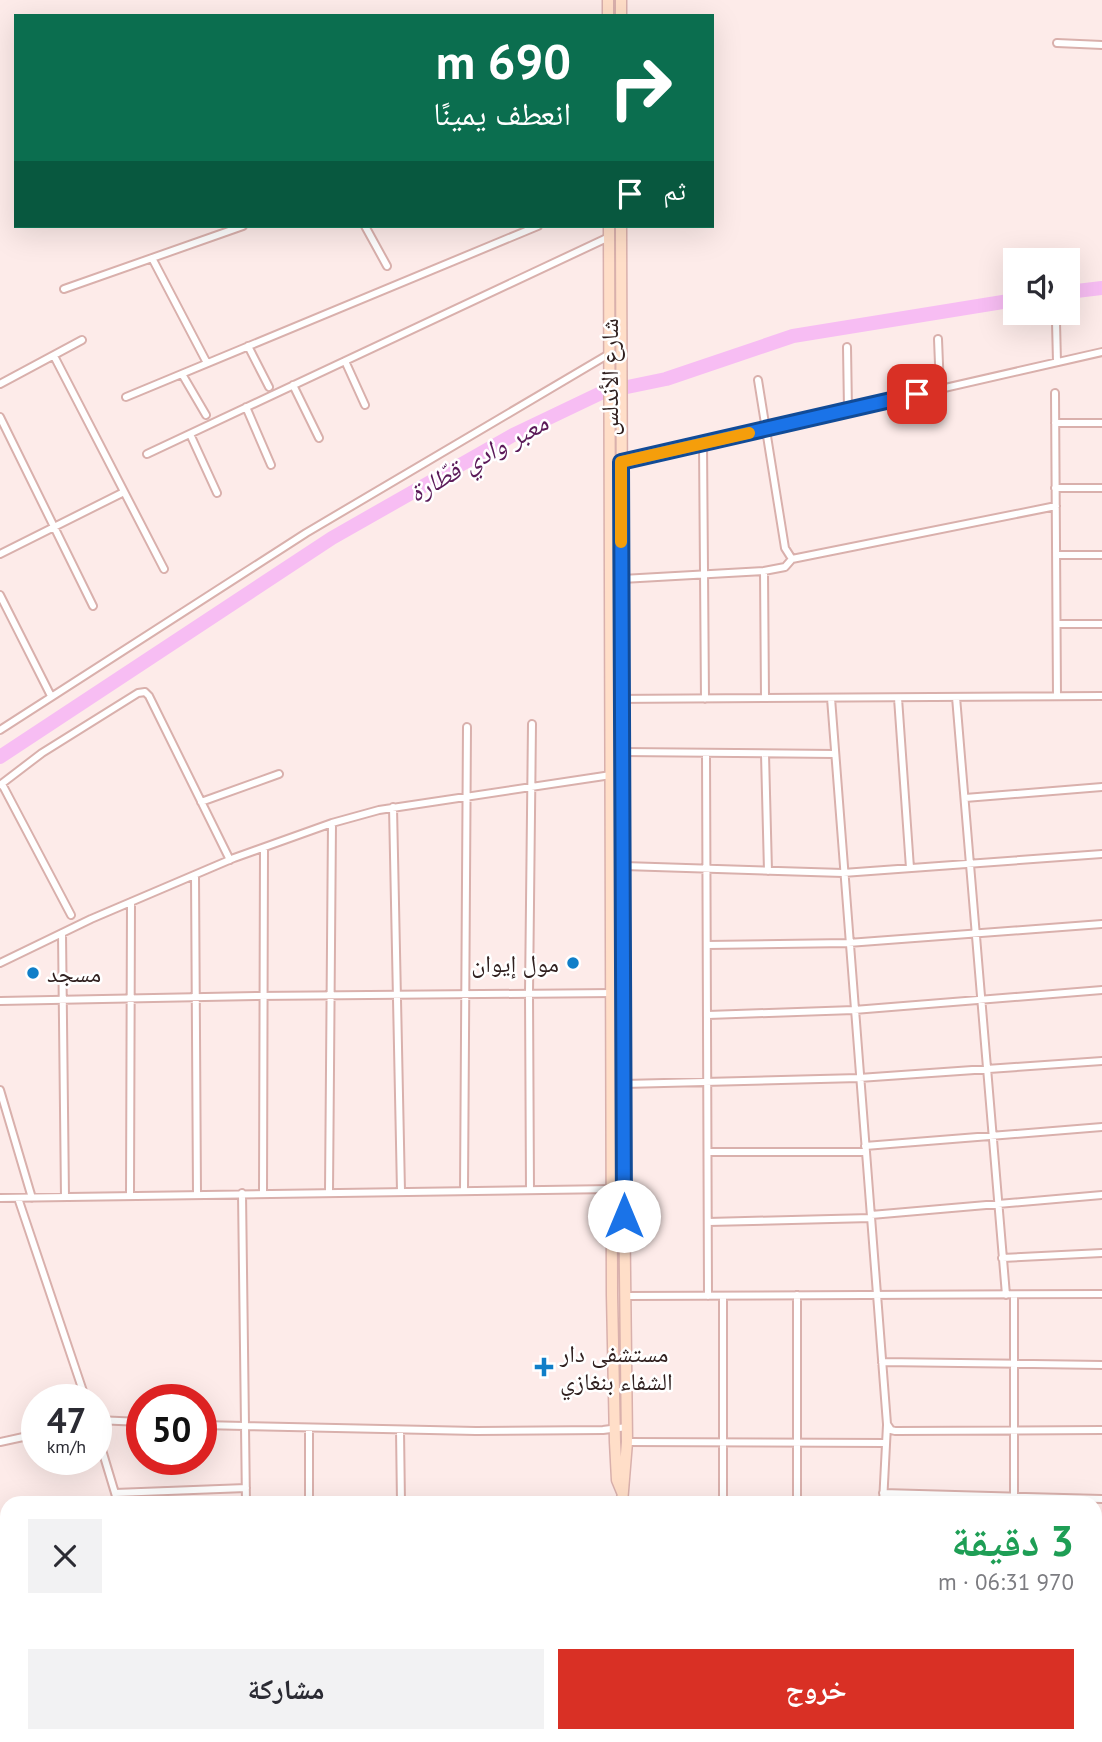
<!DOCTYPE html>
<html lang="ar">
<head>
<meta charset="utf-8">
<style>
  :root { --surface:#fff; --page:#f2f2f3; --text:#2b2b33; --muted:#7c7c81; --accent:#d93025 }
  body { margin:0; font-family:"PT Sans","Noto Naskh Arabic",sans-serif; background:var(--page); color:var(--text); direction:rtl; height:100vh; display:flex; flex-direction:column; font-size:26px; white-space:nowrap }
  * { box-sizing:border-box; margin:0 }
  p { font-size:23px; color:var(--muted) }
  .icon { flex:none; width:38px; height:38px; fill:none; stroke:currentColor; stroke-width:2; stroke-linecap:round; stroke-linejoin:round }
  .map { position:relative; flex:1; overflow:hidden; direction:ltr }
  .details { position:absolute; left:0px; top:1496px; width:1102px; height:247px; display:flex; flex-direction:column; background:var(--surface); border-radius:21px 21px 0 0; box-shadow:0 7px 28px #0002; direction:rtl }
  .details>* { flex:none }
  .guide { position:absolute; left:14px; top:14px; width:700px; height:214px; border-radius:0px; box-shadow:0 7px 28px #0002; direction:rtl; background:#0b6e4f; color:#fff; overflow:hidden }
  .buttons { position:absolute; left:1003px; top:248px; display:grid; gap:14px }
  .buttons a { display:grid; place-items:center; width:77px; height:77px; border-radius:0px; background:var(--surface); box-shadow:0 7px 28px #0002; font-size:35px }
  .speed { position:absolute; left:21px; top:1384px; display:flex; gap:14px; font-size:35px; font-weight:700; text-align:center }
  .speed>* { display:grid; place-content:center; width:91px; height:91px; border-radius:50%; background:var(--surface); box-shadow:0 7px 28px #0002; line-height:1 }
  .speed small { font-size:18px; font-weight:400 }
  .speed .limit { border:10px solid #d22; background:#fff; color:#111 }
  .pin { position:absolute; display:grid; place-items:center; width:60px; height:60px; color:#fff; margin:-30px; border-radius:14px; box-shadow:0 4px 10px #0006 }
  .me { position:absolute; width:77px; margin:-38px; rotate:0deg; stroke-linejoin:round; filter:drop-shadow(0 0 5px #0008) }
  .turn { display:flex; align-items:center; gap:24px; height:147px; padding:0 28px; font-size:32px }
  .turn .icon { width:91px; height:91px; stroke-width:2.5 }
  .turn b { display:block; font-size:49px; line-height:60px }
  .then { display:flex; align-items:center; height:66px; padding:0 28px; background:#0003; gap:14px; font-size:26px }
  .round { display:grid; place-items:center; flex:none; width:74px; height:74px; border-radius:0px; background:var(--page) }
  .head { display:flex; align-items:center; justify-content:space-between; height:119px; padding:0 28px }
  h1 { font-size:42px; font-weight:800; line-height:52px; color:#1e9e55 }
  .button { display:flex; gap:14px; margin-top:auto; padding:14px 28px }
  .button a { flex:1; height:80px; border-radius:0px; background:var(--accent); color:#fff; font-size:28px; font-weight:800; line-height:80px; text-align:center }
  .button a+a { background:var(--page); color:var(--text) }
  .map>svg:first-child { display:block }
  .lines { fill:none; stroke-linecap:round; stroke-linejoin:round }
  .river { stroke:#f7bdf3; stroke-width:14 }
  .minor-casing { stroke:#d9b0ac; stroke-width:10 }
  .secondary-casing { stroke:#d9b0ac; stroke-width:13 }
  .minor { stroke:#fff; stroke-width:6 }
  .secondary { stroke:#ffdec8; stroke-width:10 }
  .route-casing { stroke:#114b97; stroke-width:18 }
  .route { stroke:#1a73e8; stroke-width:12 }
  .slow { stroke:#f59e0b; stroke-width:12 }
  .poi-dot { fill:#0f7ec8; stroke:#fff; stroke-width:2.5 }
  .labels { text-anchor:middle; dominant-baseline:central; stroke-width:5; stroke-linejoin:round; paint-order:stroke }
  .street-label { font-size:24px; fill:#312120; stroke:#fff }
  .poi-label { font-size:24px; fill:#312120; stroke:#fff; text-anchor:start }
  .water-label { font-size:26px; font-style:italic; fill:#5b1a59; stroke:#fff }
</style>
</head>
<body>
<div class="map">
<svg width="1102" height="1742" viewBox="0 0 1102 1742">
  <rect width="100%" height="100%" fill="#fdebe9"/>
  <g class="lines">
    <!-- river -->
    <path class="river" d="M1068,292L1102,288
      M0,757L332,538L513,435L603,392L666,379L793,336L1015,300"/>
    <defs>
      <path id="minor" d="M1057,43L1102,45
        M365,226L387,266
        M152,258L207,363
        M64,289L243,226
        M1056,322L1057,362
        M938,339L940,389
        M248,346L269,387
        M847,347L848,410
        M54,356L164,569
        M345,361L365,405
        M182,374L206,415
        M758,380L785,548L792,559L1056,506
        M0,384L82,340
        M293,385L319,438
        M1055,393L1057,696
        M126,397L538,226
        M246,407L271,465
        M0,417L93,606
        M1055,423H1102
        M190,434L217,493
        M703,443L705,699
        M147,454L609,237
        M621,462L1102,352
        M1055,488H1102
        M0,554L124,492
        M1056,555H1102
        M764,571L765,698
        M622,579L764,571L785,567L792,559
        M0,595L51,696
        M1057,624H1102
        M956,697L1006,1295
        M831,698L887,1424L891,1430L895,1431L1102,1430
        M898,698L910,868
        M611,699L1102,696
        M0,730L306,533L609,354
        M623,752L835,754
        M706,753L708,1296
        M765,754L768,871
        M2,784L71,915
        M0,785L42,753L138,693L145,692L149,696L230,860
        M965,798L1102,787
        M201,802L279,774
        M393,807L401,1191
        M624,866L843,873L1102,854
        M195,875L197,1194
        M62,933L65,1197
        M707,945L848,943L1102,924
        M0,963L91,919L234,858L332,823L379,810L611,775
        M0,1001L256,996L614,993
        M708,1015L854,1010L1102,990
        M624,1084L859,1078L1102,1061
        M0,1090L32,1198
        M865,1146L1102,1127
        M708,1152H865
        M464,1190L467,727
        M530,1190L529,993L532,724
        M329,1192L332,823
        M242,1193L246,1503
        M263,1193L264,848
        M130,1196L131,902
        M0,1198L614,1189
        M18,1198L86,1400
        M871,1215L1102,1195
        M708,1222L871,1218
        M1002,1258L1102,1253
        M625,1296L1102,1294
        M723,1296V1503
        M882,1362L1102,1365
        M96,1420L142,1422
        M201,1425L476,1431L603,1430L627,1427
        M309,1429V1503
        M96,1430L118,1503
        M400,1430L401,1503
        M0,1442L37,1434
        M627,1442L886,1443
        M115,1493L246,1488
        M883,1493L1102,1499
        M797,1503V1295
        M883,1503L887,1425
        M1014,1503V1295
        M1096,1561L1102,1560
        M0,1600L7,1612
        M1096,1625H1102
        M1096,1686L1102,1687
        M509,1736L512,1742
        M549,1736L550,1742
        M716,1736L717,1742
        M782,1736V1742
        M391,1742L415,1736
        M872,1742V1736
        M1013,1742V1736
        M1042,1742L1047,1736"/>
      <path id="secondary" d="M608,16V0
        M621,16V0
        M609,226L612,1295L615,1442L617,1480L622,1492
        M621,226L624,1190L627,1442L622,1503
        M628,1736V1742"/>
    </defs>
    <!-- minor casing -->
    <use href="#minor" class="minor-casing"/>
    <!-- secondary casing -->
    <use href="#secondary" class="secondary-casing"/>
    <!-- minor -->
    <use href="#minor" class="minor"/>
    <!-- secondary -->
    <use href="#secondary" class="secondary"/>
  </g>
  <g class="lines">
    <defs>
      <path id="route" d="M624,1216L621,462L917,394"/>
    </defs>
    <!-- route casing -->
    <use href="#route" class="route-casing"/>
    <!-- route -->
    <use href="#route" class="route"/>
    <!-- slow -->
    <path class="slow" d="M621,542V462L749,433"/>
  </g>
  <!-- markers -->
  <g class="poi-dot">
    <circle cx="573" cy="963" r="7"/>
    <circle cx="33" cy="973" r="7"/>
    <path d="M540.5 1356.5h7v7h7v7h-7v7h-7v-7h-7v-7h7z"/>
  </g>
  <g class="labels">
    <!-- street labels -->
    <g class="street-label">
      <text transform="translate(609 377) rotate(-90)">شارع الأندلس</text>
    </g>
    <!-- poi labels -->
    <g class="poi-label">
      <text x="559" y="963" text-anchor="end">مول إيوان</text>
      <text x="47" y="973">مسجد</text>
      <text x="560" y="1353">مستشفى دار<tspan x="560" dy="28">الشفاء بنغازي</tspan></text>
    </g>
    <!-- water labels -->
    <g class="water-label">
      <text transform="translate(478 457) rotate(-29)">معبر وادي قطّارة</text>
    </g>
  </g>
</svg>
<div class="buttons">
<a><svg class="icon" aria-label="sound" viewBox="0 0 24 24"><path d="M4 9h4l5-4v14l-5-4H4zM17 9q2 3 0 6"/></svg></a>
</div>
<div class="speed"><div>47<small>km/h</small></div><div class="limit">50</div></div>
<div class="pin" style="left:917px;top:394px;background:#d93025"><svg class="icon" aria-label="arrive" viewBox="0 0 24 24"><path d="M6 21V4h12l-3 4 3 4H6"/></svg></div>
<svg class="me" style="left:624px;top:1216px" viewBox="-20 -20 40 40"><circle r="19" fill="#fff"/><path d="M0-13L10 11 0 6-10 11z" fill="#1a73e8"/></svg>
<div class="guide">
<div class="turn"><svg class="icon" aria-label="right" viewBox="0 0 24 24"><path d="M7 20v-9h11M14 6l5 5-5 5"/></svg><div><b>690 m</b>انعطف يمينًا</div></div>
<div class="then">ثم<svg class="icon" aria-label="arrive" viewBox="0 0 24 24"><path d="M6 21V4h12l-3 4 3 4H6"/></svg></div>
</div>
<section class="details">
<div class="head"><div><h1>3 دقيقة</h1><p>970 m · 06:31</p></div><a class="round"><svg class="icon" aria-label="close" viewBox="0 0 24 24"><path d="M6 6l12 12M18 6L6 18"/></svg></a></div>
<div class="button"><a>خروج</a><a>مشاركة</a></div>
</section>
</div>
</body>
</html>
